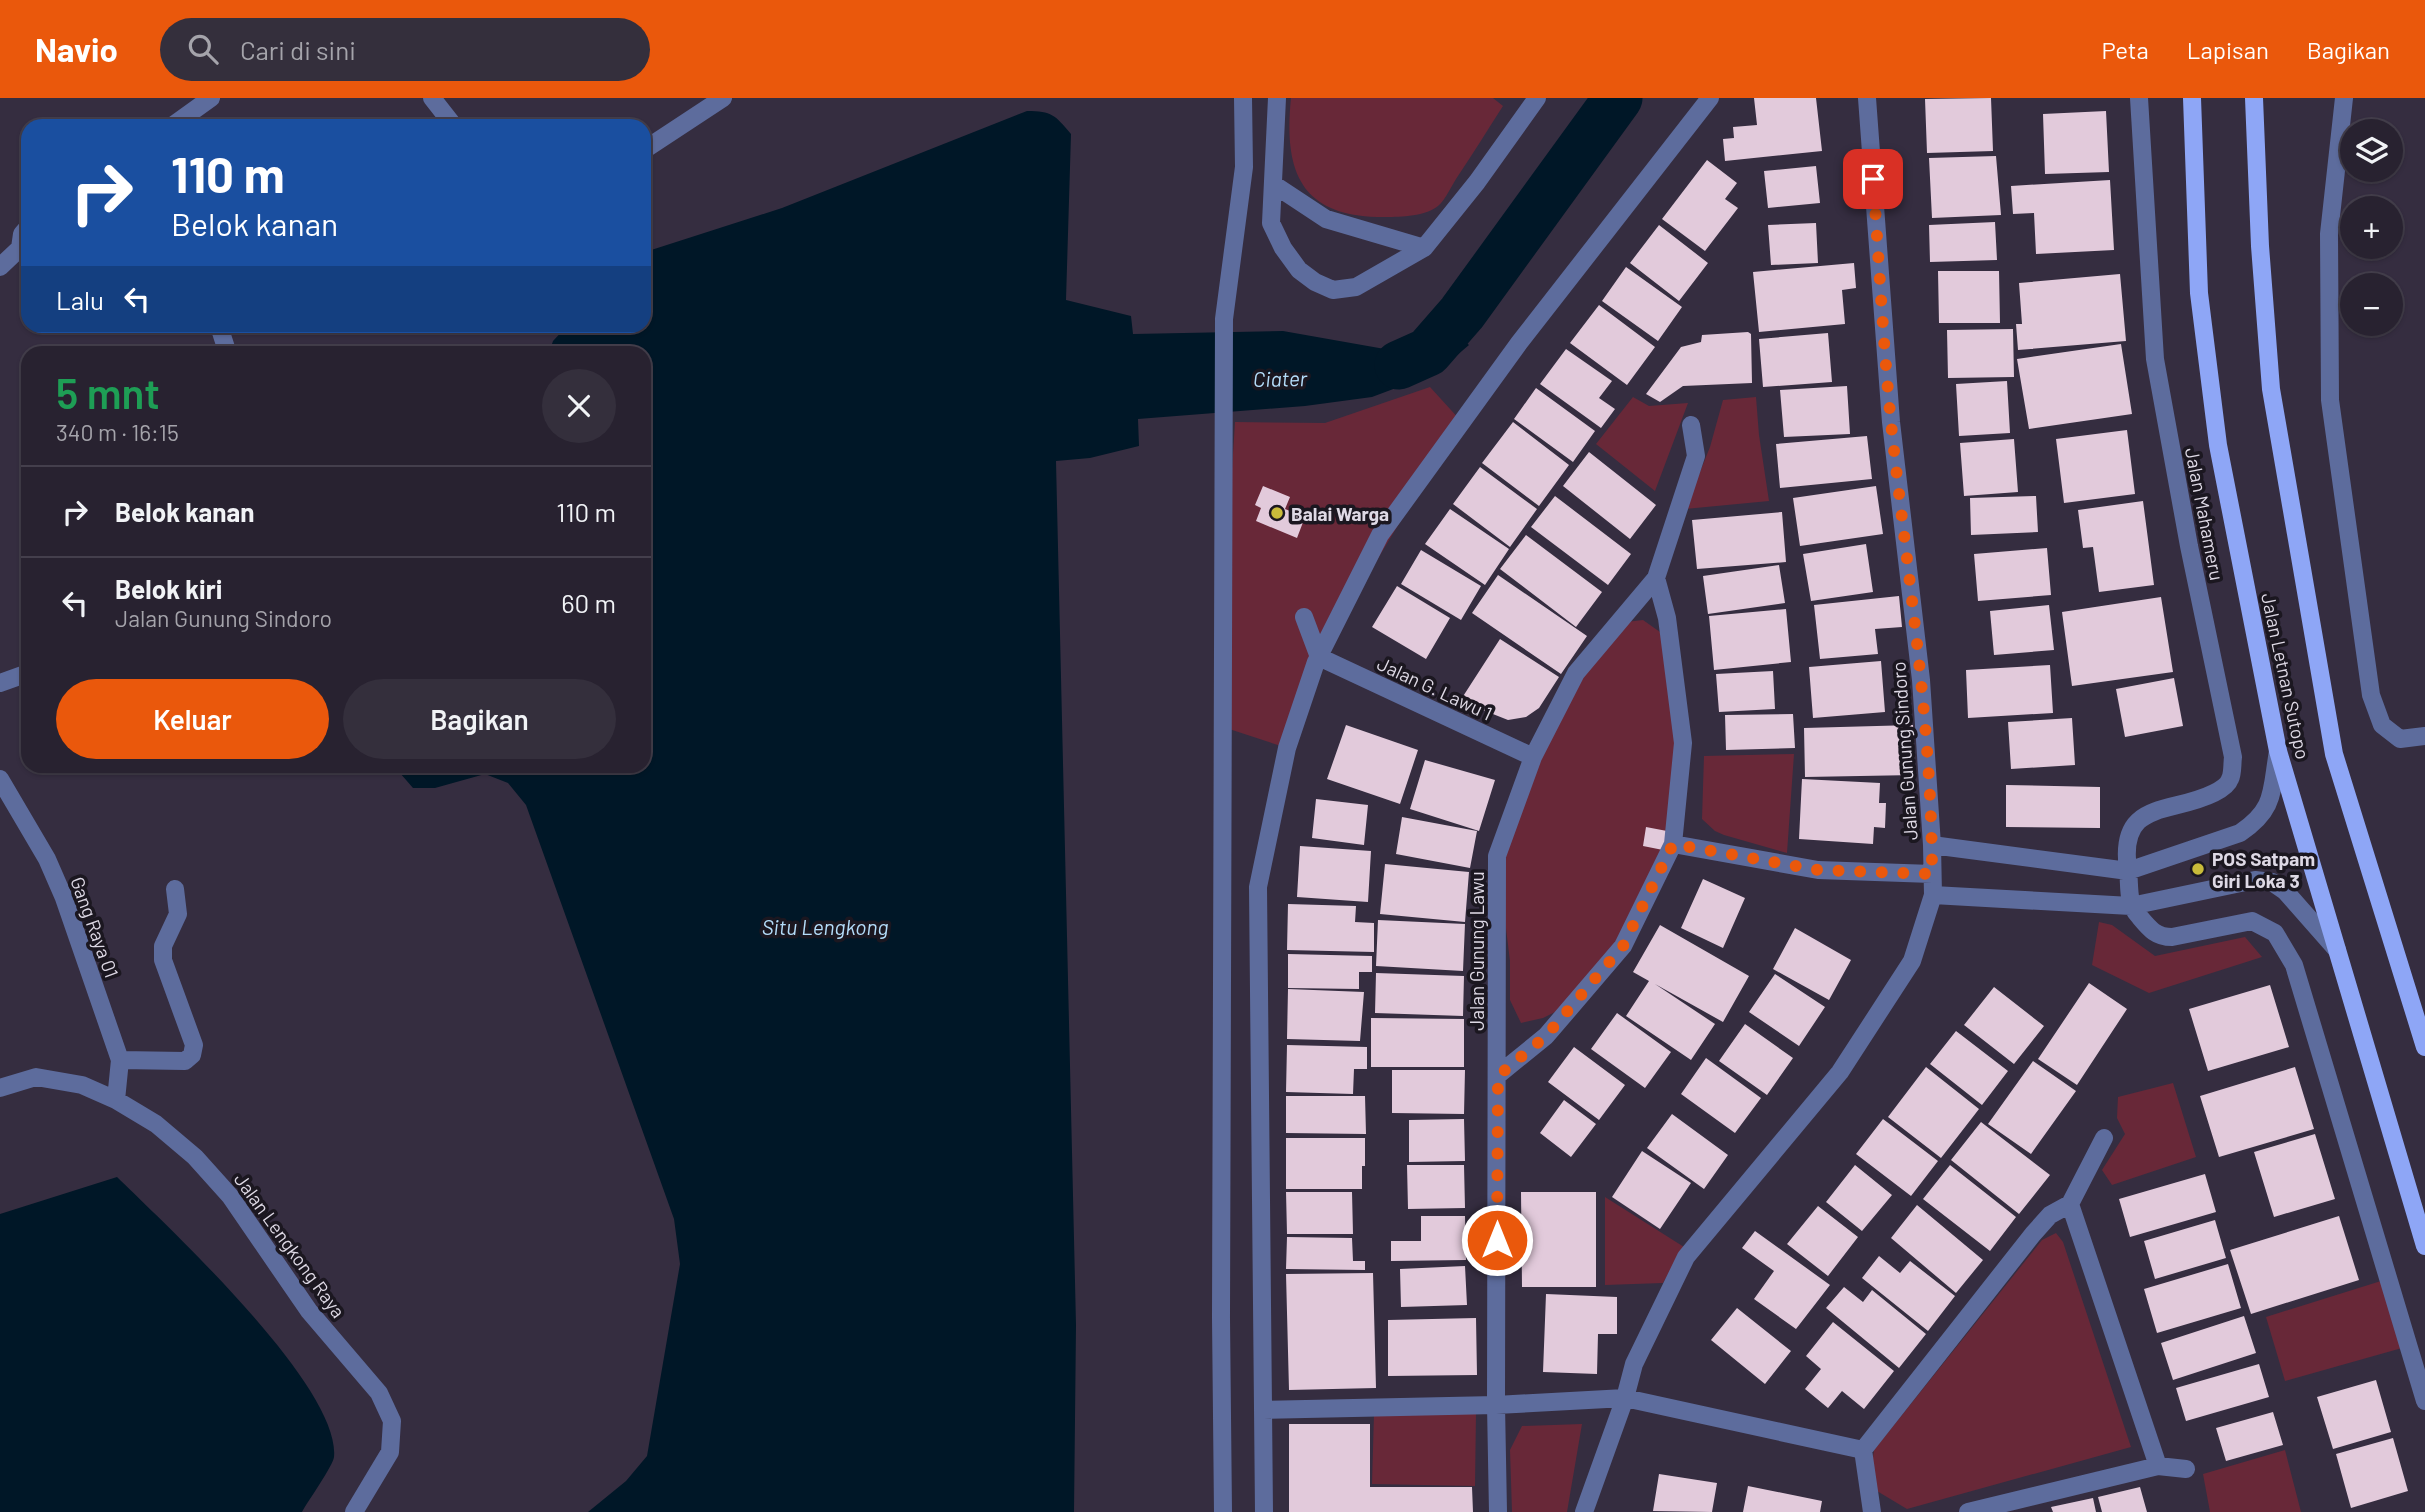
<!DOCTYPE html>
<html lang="id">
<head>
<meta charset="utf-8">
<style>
  :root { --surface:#282230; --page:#342f3c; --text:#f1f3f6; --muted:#a5a4ab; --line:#443f4c; --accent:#ea580c }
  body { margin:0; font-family:Barlow,sans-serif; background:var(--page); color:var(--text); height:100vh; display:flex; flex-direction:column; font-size:26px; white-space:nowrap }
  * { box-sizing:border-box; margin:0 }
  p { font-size:23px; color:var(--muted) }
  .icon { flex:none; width:38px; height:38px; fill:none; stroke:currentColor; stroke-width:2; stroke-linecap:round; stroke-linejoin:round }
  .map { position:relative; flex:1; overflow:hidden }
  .details { position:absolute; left:21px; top:248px; width:630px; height:427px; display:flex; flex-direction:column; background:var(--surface); border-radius:21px; box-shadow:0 2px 5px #0004,0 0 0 2px var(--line) }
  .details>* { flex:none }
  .guide { position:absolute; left:21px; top:21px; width:630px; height:214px; border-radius:21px; box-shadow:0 2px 5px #0004,0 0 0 2px var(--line); background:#1a4fa0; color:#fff; overflow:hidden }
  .controls { position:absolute; left:2340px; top:21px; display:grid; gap:14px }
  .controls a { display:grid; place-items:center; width:63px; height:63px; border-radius:50%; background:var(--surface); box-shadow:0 2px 5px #0004,0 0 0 2px var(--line); font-size:35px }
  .pin { position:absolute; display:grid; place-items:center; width:60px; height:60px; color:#fff; margin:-30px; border-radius:14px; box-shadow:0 4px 10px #0006 }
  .me { position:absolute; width:77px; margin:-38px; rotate:0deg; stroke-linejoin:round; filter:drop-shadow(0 0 5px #0008) }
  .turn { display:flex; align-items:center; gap:24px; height:147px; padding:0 35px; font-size:32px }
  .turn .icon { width:91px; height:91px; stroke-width:2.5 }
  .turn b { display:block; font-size:49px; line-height:60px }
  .then { display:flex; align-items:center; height:66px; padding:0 35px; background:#0003; gap:14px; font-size:26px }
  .round { display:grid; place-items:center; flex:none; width:74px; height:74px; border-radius:37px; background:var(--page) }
  .headline { display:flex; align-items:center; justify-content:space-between; height:119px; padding:0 35px }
  h1 { font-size:42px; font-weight:600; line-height:52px; color:#1e9e55 }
  .button { display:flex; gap:14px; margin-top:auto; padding:14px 35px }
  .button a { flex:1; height:80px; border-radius:42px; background:var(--accent); color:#fff; font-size:28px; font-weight:600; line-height:80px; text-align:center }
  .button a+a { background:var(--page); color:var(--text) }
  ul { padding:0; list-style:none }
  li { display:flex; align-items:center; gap:21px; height:91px; padding:0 35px; border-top:2px solid var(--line) }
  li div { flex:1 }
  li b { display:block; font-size:26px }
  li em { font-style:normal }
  header { display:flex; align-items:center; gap:42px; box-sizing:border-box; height:98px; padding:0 35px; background:var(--accent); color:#fff }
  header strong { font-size:33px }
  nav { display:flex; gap:38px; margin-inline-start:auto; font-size:24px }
  .search { width:490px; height:63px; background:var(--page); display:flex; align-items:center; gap:18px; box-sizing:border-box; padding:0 24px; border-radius:38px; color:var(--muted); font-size:26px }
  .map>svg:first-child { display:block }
  .green { fill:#682838 }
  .water { fill:#001727 }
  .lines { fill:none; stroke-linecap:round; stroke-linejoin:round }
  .river { stroke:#001727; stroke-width:49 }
  .building { fill:#e2cadb }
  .minor { stroke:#5d6c9d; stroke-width:18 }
  .major { stroke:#8ea6f6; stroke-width:18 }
  .route { stroke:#ea580c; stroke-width:12; stroke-dasharray:0 21.6 }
  .poi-dot { fill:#c9bb3a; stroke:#1b1720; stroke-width:2.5 }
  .labels { text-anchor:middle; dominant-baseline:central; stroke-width:7; stroke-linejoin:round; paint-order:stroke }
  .poi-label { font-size:19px; font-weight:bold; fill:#ded9e5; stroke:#1b1720; text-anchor:start }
  .street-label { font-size:19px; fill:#ded9e5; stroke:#1b1720 }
  .water-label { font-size:21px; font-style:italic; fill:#b4ddfa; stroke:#1b1720 }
</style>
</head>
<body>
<header>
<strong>Navio</strong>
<div class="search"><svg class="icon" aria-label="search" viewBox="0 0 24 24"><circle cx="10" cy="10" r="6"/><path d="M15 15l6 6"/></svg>Cari di sini</div>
<nav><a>Peta</a><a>Lapisan</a><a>Bagikan</a></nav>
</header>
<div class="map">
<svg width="2425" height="1414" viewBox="0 0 2425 1414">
  <rect width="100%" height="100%" fill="#352d40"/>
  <!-- green -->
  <path class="green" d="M1291,0H1493L1503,8C1487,33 1472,57 1456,81C1451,89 1445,102 1438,108C1426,118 1401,119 1386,119C1303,120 1283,77 1291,0Z
    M1430,289L1461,323L1316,563L1287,650L1220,628L1219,578L1235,324L1325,325Z
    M1633,299L1649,308L1688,305L1655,393L1596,346Z
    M1756,299L1759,337L1769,403L1685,411L1710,349L1723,302Z
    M1643,522L1660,534L1683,645L1673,746L1623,848L1575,904L1543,920L1521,925L1510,902V863L1497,758L1580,569L1626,524Z
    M1794,656L1787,755L1724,737L1715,733L1702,721L1704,658Z
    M2099,824L2112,827L2155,858L2245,839L2262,859L2149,895L2092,867Z
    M2173,985L2196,1059L2112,1087L2102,1072L2125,1036L2117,1020L2118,999Z
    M1605,1099L1684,1149L1663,1185L1605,1187Z
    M2056,1135L2063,1144L2131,1349L1907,1411L1877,1393L1871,1374L1874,1352L2042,1142Z
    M2381,1183L2402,1250L2285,1283L2266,1219Z
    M1476,1315L1475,1388L1372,1386L1374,1316Z
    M1582,1326L1567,1414H1512L1510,1352L1522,1328Z
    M2285,1352L2301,1414H2210L2203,1376Z"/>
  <!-- water -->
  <path class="water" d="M1027,13C1052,13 1055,17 1071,36L1066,202L1131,218L1133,236L1283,233L1396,253L1424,240L1439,218L1469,247L1436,275L1372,299L1305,308L1138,321L1139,348L1090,360L1056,363L1076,1227L1074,1414H588L626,1383L647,1358L680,1166L674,1121L526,707L508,685L485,676L435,690H413L400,675L398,669L644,668V256L549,255L553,243L567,228H644L645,154L782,110Z
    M117,1079C167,1128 341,1289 334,1359C333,1368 308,1403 302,1414H0V1116Z"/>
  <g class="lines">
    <!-- river -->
    <path class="river" d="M1399,267L1428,254L1462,215L1618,0"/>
  </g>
  <!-- building -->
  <path class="building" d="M1754,0H1816L1822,53L1725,63L1723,41L1734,40L1733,29L1757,27Z
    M1991,0L1993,53L1927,55L1925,1Z
    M2106,13L2109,74L2045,76L2043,16Z
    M1996,58L2001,117L1932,120L1929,60Z
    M1707,62L1737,85L1725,101L1738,110L1705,153L1662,121Z
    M1816,68L1820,105L1768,110L1764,73Z
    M2110,82L2114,152L2036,156L2034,115L2013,116L2011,88Z
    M1995,124L1997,162L1930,164L1929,127Z
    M1816,125L1818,165L1771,167L1768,127Z
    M1659,127L1708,165L1679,203L1630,165Z
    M1854,165L1856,190L1842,192L1845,226L1759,234L1753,174Z
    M1626,169L1682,209L1658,243L1602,203Z
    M1938,173H1999L2000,225H1939Z
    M2120,176L2126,243L2018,252L2016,226H2022L2019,185Z
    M1599,207L1655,249L1627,287L1570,245Z
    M2013,231L2014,279L1948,280L1947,232Z
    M1748,234L1751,236L1752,285L1683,288L1660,304L1646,296L1681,249L1701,244L1702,237Z
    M1828,235L1832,284L1763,289L1759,241Z
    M2121,246L2132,316L2029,331L2017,261Z
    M1566,251L1612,283L1599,300L1615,311L1601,330L1540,286Z
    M2007,283L2010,335L1959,338L1956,286Z
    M1847,288L1850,336L1784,339L1780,292Z
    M1536,290L1595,333L1573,364L1514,321Z
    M1513,324L1569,367L1539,408L1482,365Z
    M2127,332L2135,396L2064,405L2056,341Z
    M1867,338L1872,381L1780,390L1776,346Z
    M2014,341L2018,394L1964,398L1960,345Z
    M1589,354L1656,407L1630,441L1563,388Z
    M1480,369L1537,411L1510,449L1453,406Z
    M1263,388L1290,399L1285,411L1305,419L1297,440L1256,423L1261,410L1255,407Z
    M1876,388L1883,436L1800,448L1793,400Z
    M1555,398L1631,456L1608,487L1531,429Z
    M2036,398L2038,434L1971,437L1970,400Z
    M2143,403L2154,487L2099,494L2093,449L2083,450L2078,412Z
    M1450,411L1509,451L1485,487L1425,446Z
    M1782,414L1786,464L1697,471L1692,422Z
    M1526,437L1602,494L1576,529L1500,471Z
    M1866,446L1873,494L1811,503L1803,456Z
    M2047,450L2051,497L1978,503L1974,456Z
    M1421,452L1481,488L1461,522L1401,486Z
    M1779,467L1785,505L1708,516L1703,478Z
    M1498,477L1587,538L1561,576L1472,515Z
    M1397,488L1450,520L1426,561L1372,529Z
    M1899,498L1902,529L1875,531L1878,556L1820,561L1814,507Z
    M2161,499L2173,574L2072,588L2062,514Z
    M2049,507L2054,552L1994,557L1990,513Z
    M1786,511L1791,564L1714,572L1709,518Z
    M1500,541L1559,579L1539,610L1526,619L1508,622L1460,603Z
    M1881,563L1885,614L1813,620L1809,569Z
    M2050,567L2053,615L1968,620L1966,572Z
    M1773,573L1775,611L1719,614L1716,576Z
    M2174,580L2183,628L2125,639L2116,591Z
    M1793,616L1795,650L1726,652L1725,617Z
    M2072,620L2075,667L2011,671L2008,624Z
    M1346,627L1418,652L1400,706L1327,681Z
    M1913,627L1915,677L1805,679L1804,630Z
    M1425,662L1495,682L1479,733L1410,711Z
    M1802,681L1880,685L1879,705H1886L1885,730L1874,729L1873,746L1799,741Z
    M2006,687L2100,689V730L2006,729Z
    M1316,701L1368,707L1364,747L1312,740Z
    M1402,719L1477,733L1470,770L1396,756Z
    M1646,729L1667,733L1663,752L1643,748Z
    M1300,748L1371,753L1368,804L1297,799Z
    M1385,766L1469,774L1465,824L1380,816Z
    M1703,781L1745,800L1723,850L1681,830Z
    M1288,806L1356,808L1355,824L1374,825V854L1287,852Z
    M1378,822L1465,826L1463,873L1376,868Z
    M1660,827L1749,878L1723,924L1655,886L1715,926L1691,962L1626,918L1649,883L1633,874Z
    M1795,830L1851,862L1829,902L1773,871Z
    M1288,856L1372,858V874H1359V891L1288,890Z
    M1376,875L1464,878L1463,918L1375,915Z
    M1775,876L1825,909L1799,948L1749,914Z
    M2089,885L2127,911L2077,987L2038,961Z
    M2270,887L2289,949L2208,973L2189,911Z
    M1994,889L2044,928L2014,966L1964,927Z
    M1288,891L1364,894L1360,943L1287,941Z
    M1617,915L1671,954L1645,990L1591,951Z
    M1371,920L1464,921V969H1371Z
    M1745,926L1793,960L1767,997L1719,963Z
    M1956,933L2008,973L1982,1007L1930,966Z
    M1287,947L1367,949V971H1354L1353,996L1286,994Z
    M1574,949L1625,987L1599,1022L1548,984Z
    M1706,960L1761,1000L1735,1035L1681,996Z
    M2033,963L2076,993L2031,1056L1988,1026Z
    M1926,969L1979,1011L1941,1060L1888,1019Z
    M2295,969L2314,1031L2219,1059L2200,998Z
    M1392,972H1465L1464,1016L1392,1015Z
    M1286,998H1365L1366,1036L1286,1035Z
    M1564,1002L1596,1026L1571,1059L1540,1035Z
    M1672,1016L1728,1057L1704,1091L1647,1050Z
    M1464,1021L1465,1063L1409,1064V1022Z
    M1883,1021L1938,1063L1911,1098L1856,1056Z
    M1981,1024L2050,1077L2019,1116L1951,1062Z
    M2315,1036L2335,1101L2274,1119L2254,1054Z
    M1286,1040H1365V1068H1362V1091H1286Z
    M1642,1053L1691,1085L1660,1131L1612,1099Z
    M1407,1067H1464L1465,1110L1408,1111Z
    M1855,1067L1892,1097L1862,1133L1826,1104Z
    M1950,1067L2016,1119L1990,1153L1923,1101Z
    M2205,1076L2216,1114L2130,1139L2119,1101Z
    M1286,1094H1352L1353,1136H1287Z
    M1521,1094H1596V1189H1522Z
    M1917,1107L1983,1162L1956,1195L1891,1140Z
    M1818,1108L1858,1139L1828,1178L1787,1146Z
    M1421,1118H1465L1466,1162L1391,1163V1143H1421Z
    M2339,1118L2359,1182L2251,1216L2230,1152Z
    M2215,1122L2226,1160L2155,1181L2144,1143Z
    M1755,1133L1830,1187L1796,1231L1754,1201L1774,1173L1742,1150Z
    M1287,1139L1352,1140L1353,1163H1365V1172L1286,1171Z
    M1879,1158L1900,1175L1910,1163L1955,1198L1928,1233L1862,1180Z
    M2228,1166L2241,1210L2157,1235L2144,1191Z
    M1465,1168L1467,1207L1401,1209L1400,1171Z
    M1373,1175L1376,1290L1289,1292L1286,1176Z
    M1844,1189L1863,1204L1872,1192L1926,1236L1899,1270L1826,1210Z
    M1546,1196L1617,1199V1236H1598L1597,1276L1543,1274Z
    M1737,1210L1791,1253L1765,1286L1711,1242Z
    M2244,1218L2256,1255L2173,1282L2161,1245Z
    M1476,1220L1477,1277L1388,1278V1222Z
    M1833,1224L1894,1273L1864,1311L1842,1293L1828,1310L1805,1291L1821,1271L1806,1258Z
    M2259,1266L2269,1299L2186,1323L2176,1290Z
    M2376,1282L2391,1334L2333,1351L2317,1299Z
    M2273,1314L2283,1347L2226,1363L2216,1330Z
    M1289,1326H1370V1389H1472L1473,1414H1289Z
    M2393,1340L2408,1393L2351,1410L2336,1356Z
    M1659,1376L1717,1385L1712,1414L1653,1413Z
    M1748,1388L1822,1403L1820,1414H1743Z
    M2140,1389L2147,1414H2102L2098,1399Z
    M2093,1400L2096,1414H2053L2051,1409Z"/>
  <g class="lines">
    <!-- minor -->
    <path class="minor" d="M432,0L454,28
      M1277,0L1271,125L1283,150L1299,172L1315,184L1333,192L1356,189L1424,150L1477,84L1537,0
      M2139,0L2155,261L2189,448L2233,659C2232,666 2233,675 2230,681C2228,687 2220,692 2214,695C2170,717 2118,701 2128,772C2130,789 2127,804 2138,817C2149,830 2155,839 2172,839L2252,823L2275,835L2294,867L2425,1303
      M2344,0L2329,136L2330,302L2371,597L2382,627L2400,641L2425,638
      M172,28L211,0
      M644,52L723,0
      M1273,86L1326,121L1424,150
      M0,169L20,150L22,136L28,129
      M219,228L228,256
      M1304,519L1319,559L1533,659
      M0,585L28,575
      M0,681L47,761L64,800L120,962L116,1002
      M1673,746L1818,772L1932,776
      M1932,747L2128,773L2240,735C2276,711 2271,693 2278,653
      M1933,797L2131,808L2255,782L2272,784L2285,793L2337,852
      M120,962L185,963L192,957L194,947L163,862V848L178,816L175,791
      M1498,977L1546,938L1623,848L1673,746L1683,645L1667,520L1656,480
      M0,990L36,979L82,987L116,1002L156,1026L195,1059L230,1098L309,1213L379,1295L392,1323L390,1354L354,1414
      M2070,1106L2104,1040
      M1264,1312L1496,1307L1625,1300L1863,1352L1872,1414
      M1863,1352L2033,1136L2050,1117L2070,1106L2158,1368L1968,1414
      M2158,1368L2186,1371
      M1223,1414L1221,1220L1224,221L1244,69L1243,0
      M1264,1414L1258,789L1287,650L1316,564L1380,437L1519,245L1710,0
      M1498,1414L1496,1307L1497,758L1533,659L1576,575L1656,480L1696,358L1691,327
      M1584,1414L1625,1300L1634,1266L1686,1159L1840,974L1912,863L1933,797L1932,747L1921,582L1891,324L1867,0"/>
    <!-- major -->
    <path class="major" d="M2192,0L2199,195L2218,347L2278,653L2425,1148
      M2254,0L2260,148L2271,291L2334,656L2425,949"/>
  </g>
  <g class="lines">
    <!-- route -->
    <path class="route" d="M1497,1142L1498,978L1546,938L1623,848L1673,746L1818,772L1932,776C1932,625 1907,475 1891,325C1883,244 1879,162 1873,81"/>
  </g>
  <!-- markers -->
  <g class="poi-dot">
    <circle cx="1277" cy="415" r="7"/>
    <circle cx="2198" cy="771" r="7"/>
  </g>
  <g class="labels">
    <!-- poi labels -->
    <g class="poi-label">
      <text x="1291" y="415">Balai Warga</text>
      <text x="2212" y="760">POS Satpam<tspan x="2212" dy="22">Giri Loka 3</tspan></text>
    </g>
    <!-- street labels -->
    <g class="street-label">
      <text transform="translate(2205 416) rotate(79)">Jalan Mahameru</text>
      <text transform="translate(2286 578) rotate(78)">Jalan Letnan Sutopo</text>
      <text transform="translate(1435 590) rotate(25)">Jalan G. Lawu 1</text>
      <text transform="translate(1904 653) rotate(-94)">Jalan Gunung Sindoro</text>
      <text transform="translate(95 829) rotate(70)">Gang Raya 01</text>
      <text transform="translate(1476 853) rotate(-90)">Jalan Gunung Lawu</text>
      <text transform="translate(290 1147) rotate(54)">Jalan Lengkong Raya</text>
    </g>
    <!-- water labels -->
    <g class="water-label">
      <text transform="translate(1280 280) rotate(-1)">Ciater</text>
      <text x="825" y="828">Situ Lengkong</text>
    </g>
  </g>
</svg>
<div class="controls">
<a><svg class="icon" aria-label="layers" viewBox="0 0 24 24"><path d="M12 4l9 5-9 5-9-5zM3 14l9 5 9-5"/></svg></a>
<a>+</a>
<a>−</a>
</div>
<div class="pin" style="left:1873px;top:81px;background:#d93025"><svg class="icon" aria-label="arrive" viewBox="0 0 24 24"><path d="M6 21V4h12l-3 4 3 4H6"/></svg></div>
<svg class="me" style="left:1497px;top:1142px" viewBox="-20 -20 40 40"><circle r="17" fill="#ea580c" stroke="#fff" stroke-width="3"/><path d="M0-11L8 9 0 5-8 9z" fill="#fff"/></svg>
<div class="guide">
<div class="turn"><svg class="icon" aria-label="right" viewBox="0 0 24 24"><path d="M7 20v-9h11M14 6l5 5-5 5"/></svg><div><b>110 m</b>Belok kanan</div></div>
<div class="then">Lalu<svg class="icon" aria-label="left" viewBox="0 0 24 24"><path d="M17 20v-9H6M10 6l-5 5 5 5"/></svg></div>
</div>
<section class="details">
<div class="headline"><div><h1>5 mnt</h1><p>340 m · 16:15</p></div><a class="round"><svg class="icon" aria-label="close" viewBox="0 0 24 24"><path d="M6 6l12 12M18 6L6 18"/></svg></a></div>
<ul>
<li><svg class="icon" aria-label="right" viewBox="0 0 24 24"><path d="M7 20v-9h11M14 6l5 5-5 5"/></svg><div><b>Belok kanan</b></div><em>110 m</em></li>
<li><svg class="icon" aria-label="left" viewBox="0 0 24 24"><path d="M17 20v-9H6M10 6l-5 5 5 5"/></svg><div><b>Belok kiri</b><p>Jalan Gunung Sindoro</p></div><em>60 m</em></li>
</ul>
<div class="button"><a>Keluar</a><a>Bagikan</a></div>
</section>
</div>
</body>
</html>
